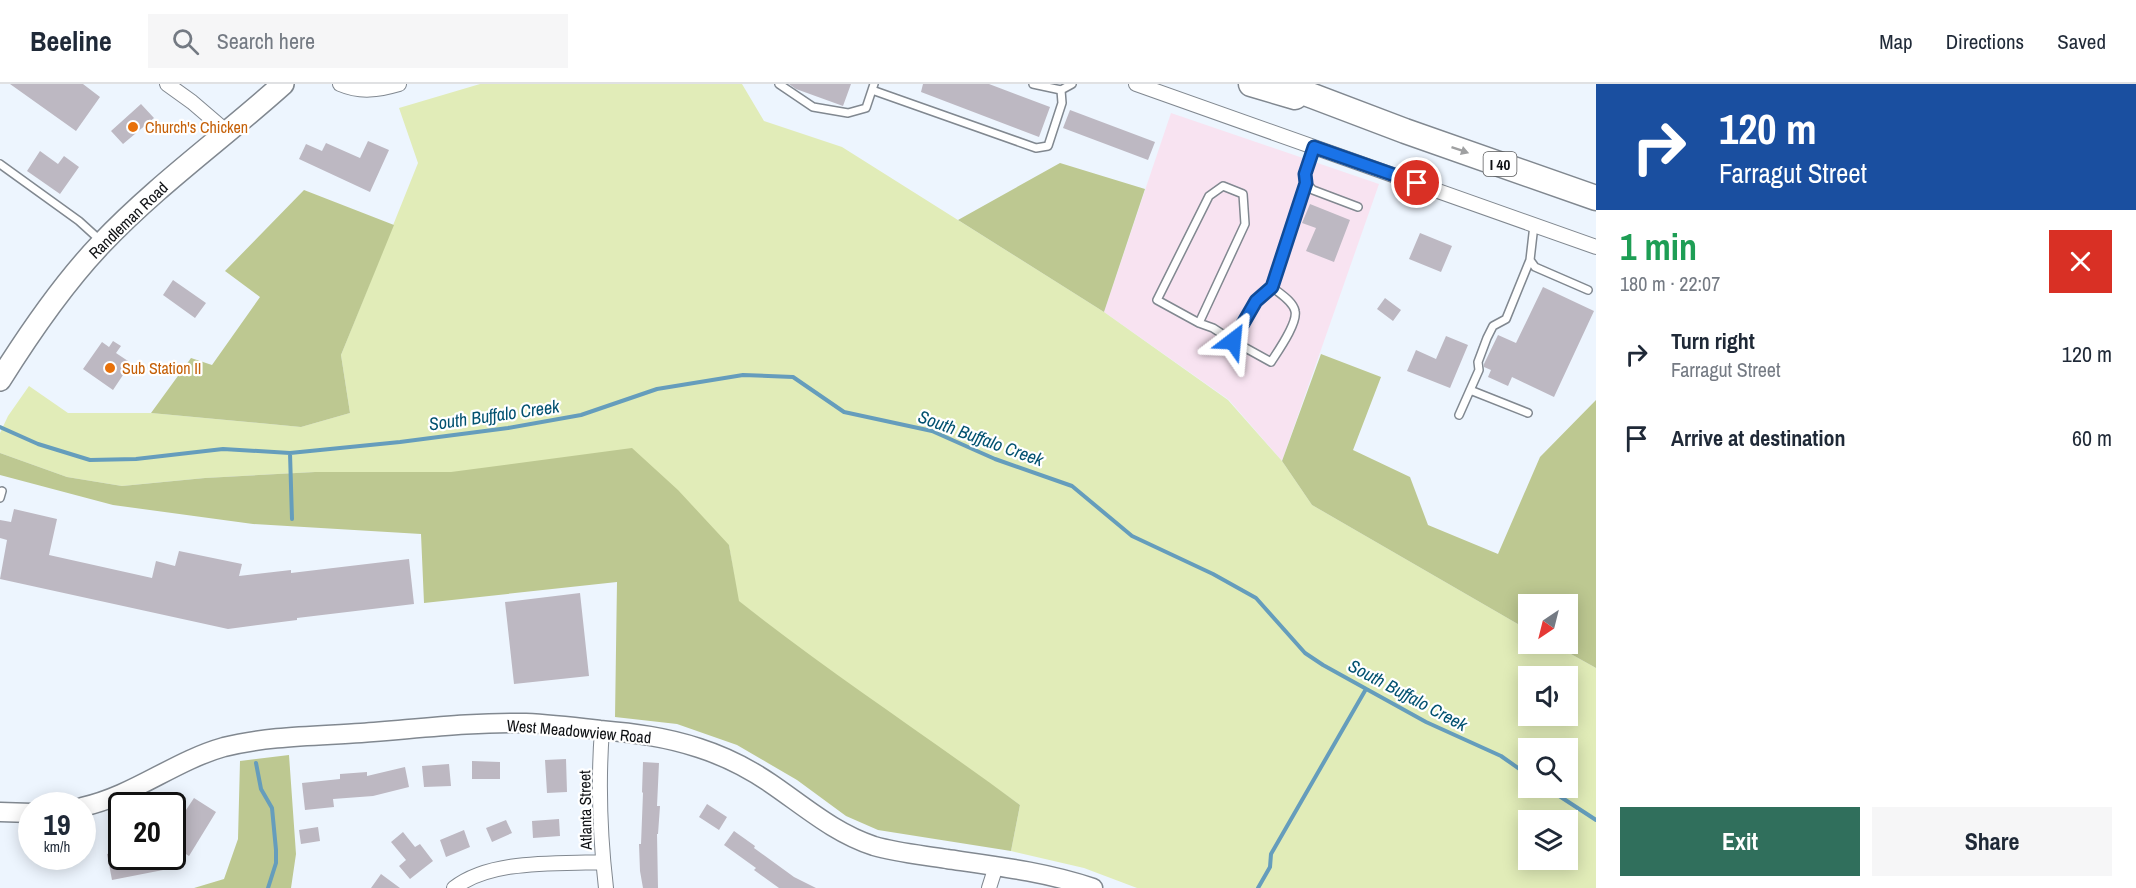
<!DOCTYPE html>
<html lang="en">
<head>
<meta charset="utf-8">
<style>
  :root { --surface:#fff; --page:#f6f6f7; --text:#1f2937; --muted:#747a83; --line:#e0e1e3; --accent:#306f5c }
  body { margin:0; font-family:"Archivo Narrow",sans-serif; background:var(--page); color:var(--text); height:100vh; display:flex; flex-direction:column; font-size:22px; white-space:nowrap }
  * { box-sizing:border-box; margin:0 }
  p { font-size:20px; color:var(--muted) }
  .icon { flex:none; width:33px; height:33px; fill:none; stroke:currentColor; stroke-width:2; stroke-linecap:round; stroke-linejoin:round }
  .map { position:relative; flex:1; overflow:hidden }
  .details { display:flex; flex-direction:column; background:var(--surface); width:540px }
  .details>* { flex:none }
  .top-card { background:#1a4fa0; color:#fff; overflow:hidden }
  .needle { width:39px; rotate:215deg }
  .fabs { position:absolute; left:1518px; top:510px; display:grid; gap:12px }
  .fabs a { display:grid; place-items:center; width:60px; height:60px; border-radius:0px; background:var(--surface); box-shadow:0 3px 15px #0003; font-size:30px }
  .speed { position:absolute; left:18px; top:708px; display:flex; gap:12px; font-size:30px; font-weight:700; text-align:center }
  .speed>* { display:grid; place-content:center; width:78px; height:78px; border-radius:50%; background:var(--surface); box-shadow:0 3px 15px #0003; line-height:1 }
  .speed small { font-size:15px; font-weight:400 }
  .speed .limit { border:3px solid #111; border-radius:9px; background:#fff; color:#111 }
  .pin { position:absolute; display:grid; place-items:center; width:51px; height:51px; color:#fff; margin:-26px; border:3px solid #fff; border-radius:50%; box-shadow:0 2px 6px #0007 }
  .me { position:absolute; width:66px; margin:-33px; rotate:29deg; stroke-linejoin:round; filter:drop-shadow(0 0 4px #0008) }
  .turn { display:flex; align-items:center; gap:21px; height:126px; padding:0 24px; font-size:27px }
  .turn .icon { width:78px; height:78px; stroke-width:2.5 }
  .turn b { display:block; font-size:42px; line-height:51px }
  .round { display:grid; place-items:center; flex:none; width:63px; height:63px; border-radius:0px; background:var(--page) }
  .headline { display:flex; align-items:center; justify-content:space-between; height:102px; padding:0 24px }
  h1 { font-size:36px; font-weight:700; line-height:45px; color:#1e9e55 }
  .primary-button { display:flex; gap:12px; margin-top:auto; padding:12px 24px }
  .primary-button a { flex:1; height:69px; border-radius:0px; background:var(--accent); color:#fff; font-size:24px; font-weight:700; line-height:69px; text-align:center }
  .primary-button a+a { background:var(--page); color:var(--text) }
  ul { padding:0; list-style:none }
  li { display:flex; align-items:center; gap:18px; height:84px; padding:0 24px }
  li div { flex:1 }
  li b { display:block; font-size:22px }
  li em { font-style:normal }
  header { display:flex; align-items:center; gap:36px; box-sizing:border-box; height:84px; padding:0 30px; background:var(--surface); border-bottom:2px solid var(--line) }
  header strong { font-size:28px }
  nav { display:flex; gap:33px; margin-inline-start:auto; font-size:21px }
  .search { width:420px; height:54px; background:var(--page); display:flex; align-items:center; gap:15px; box-sizing:border-box; padding:0 21px; border-radius:0px; color:var(--muted); font-size:22px }
  main { display:flex; flex:1; min-height:0 }
  .map>svg:first-child { display:block }
  .industrial { fill:#f8e3f1 }
  .green { fill:#e1ecb8; fill-rule:evenodd }
  .forest { fill:#bdc891 }
  .lines { fill:none; stroke-linecap:round; stroke-linejoin:round }
  .stream { stroke:#659dbc; stroke-width:4 }
  .building { fill:#bdb8c2 }
  .lane-casing { stroke:#818890; stroke-width:10 }
  .street-casing { stroke:#818890; stroke-width:16 }
  .secondary-casing { stroke:#818890; stroke-width:21 }
  .primary-casing { stroke:#818890; stroke-width:24 }
  .highway-casing { stroke:#818890; stroke-width:27 }
  .lane { stroke:#fff; stroke-width:7 }
  .street { stroke:#fff; stroke-width:14 }
  .secondary { stroke:#fff; stroke-width:18 }
  .primary { stroke:#fff; stroke-width:21 }
  .highway { stroke:#fff; stroke-width:24 }
  .oneway { fill:#9fa0a1 }
  .route-casing { stroke:#114b97; stroke-width:15 }
  .route { stroke:#1a73e8; stroke-width:10 }
  .food-dot { fill:#e8710a; stroke:#fff; stroke-width:2 }
  .labels { text-anchor:middle; dominant-baseline:central; stroke-width:4.5; stroke-linejoin:round; paint-order:stroke }
  .shield { fill:#fff; stroke:#58595b; stroke-width:1.5 }
  .shield-label { font-size:15px; font-weight:bold; fill:#101215 }
  .food-label { font-size:16px; fill:#c56008; stroke:#fff; text-anchor:start }
  .street-label { font-size:16px; fill:#101215; stroke:#fff }
  .water-label { font-size:18px; font-style:italic; fill:#025170; stroke:#fff }
</style>
</head>
<body>
<header>
<strong>Beeline</strong>
<div class="search"><svg class="icon" aria-label="search" viewBox="0 0 24 24"><circle cx="10" cy="10" r="6"/><path d="M15 15l6 6"/></svg>Search here</div>
<nav><a>Map</a><a>Directions</a><a>Saved</a></nav>
</header>
<main>
<div class="map">
<svg width="1596" height="804" viewBox="0 0 1596 804">
  <rect width="100%" height="100%" fill="#edf5fe"/>
  <!-- industrial -->
  <path class="industrial" d="M1171,29L1379,100L1282,377L1229,316L1104,228Z"/>
  <!-- green -->
  <path class="green" d="M480,0H742L764,37L842,63L1104,228L1228,316L1282,377L1312,421L1528,546V560H1553L1596,584V804H1137L1084,784L1011,767L1020,721L802,567L738,517L729,461L451,388H315L205,394L122,402L67,393L0,369V349L8,332L29,302L68,329H151L301,343L350,329L341,271L418,79L399,24ZM1528,592H1568V632H1528ZM1528,664H1568V704H1528ZM1528,736H1568V776H1528Z"/>
  <!-- forest -->
  <path class="forest" d="M1060,79L1145,105L1104,228L958,136Z
    M304,106L394,141L341,271L350,329L301,343L151,329L191,274L212,281L260,213L225,187Z
    M1321,270L1381,293L1353,366L1410,393L1428,441L1498,470L1540,373L1596,316V584L1553,560H1568V520H1528V546L1312,421L1282,377Z
    M632,364L678,406L729,461L739,517C830,589 927,652 1020,721L1011,767L878,746L846,732L797,696L737,661L677,640L615,633L617,498L424,519L421,450L253,440L113,421L0,391V369L67,393L122,402L205,394L315,388H451Z
    M289,671L296,770L291,804H194L224,795L238,755L240,677Z"/>
  <g class="lines">
    <!-- stream -->
    <path class="stream" d="M0,343L38,360L90,376L136,375L223,365L290,369L400,358L508,344L581,331L657,305L743,291L793,293L844,328L932,347L995,375L1072,402L1132,452L1213,490L1256,514L1305,569L1323,581L1426,638L1501,672L1528,691
      M290,369L292,435
      M256,679L261,705L272,724L276,766V779L268,804
      M1547,704L1596,736
      M1258,804L1270,783L1271,770L1366,605"/>
  </g>
  <!-- building -->
  <path class="building" d="M10,0H83L100,13L76,47Z
    M789,0H851L843,22L796,5Z
    M923,0H989L1050,23L1039,53L921,8Z
    M141,20L154,34L123,60L111,47Z
    M1070,26L1155,58L1148,76L1063,44Z
    M368,57L389,66L370,108L299,75L306,60L322,67L326,59L360,74Z
    M40,67L58,80L64,72L79,83L60,110L27,87Z
    M1310,120L1350,136L1334,178L1306,167L1316,144L1302,139Z
    M1420,149L1452,162L1441,188L1409,175Z
    M173,196L206,219L195,234L163,211Z
    M1543,203L1594,227L1554,313L1512,293L1508,302L1488,293L1491,286L1484,283V280L1498,251L1516,259Z
    M1385,214L1401,226L1393,237L1377,225Z
    M1446,252L1468,261L1450,304L1407,287L1416,266L1436,275Z
    M113,257L121,262L116,269L131,279L113,306L83,285L102,258L109,263Z
    M14,425L57,435L49,471L152,494L156,477L175,482L179,467L242,480L239,492L291,486V489L409,475L414,520L297,534V536L228,545L0,495L7,456L0,454V436L11,438Z
    M580,509L589,592L514,600L505,518Z
    M566,675L567,708L547,709L545,676Z
    M472,677L500,678V695H472Z
    M643,678L659,679L657,722H660L658,750H657L658,804H643L640,787L639,760H641L643,709L642,708Z
    M449,680L451,702L424,703L422,682Z
    M405,683L409,703L373,712L333,715L334,723L305,726L302,699L340,695V690L367,688V692Z
    M194,714L216,728L189,772L172,761V747Z
    M707,720L727,733L719,746L699,733Z
    M559,735L560,752L533,754L532,737Z
    M506,736L512,749L492,758L486,744Z
    M318,743L320,757L301,760L299,746Z
    M464,746L470,763L446,773L440,756Z
    M734,747L755,762L754,764L794,793L816,804H779L754,786L756,784L724,761Z
    M403,748L415,763L420,760L433,777L410,795L399,782L406,776L391,758Z
    M122,767V772H161L163,786L112,796L107,770Z
    M381,790L400,804H371Z"/>
  <g class="lines">
    <defs>
      <path id="lane" d="M779,0L813,23L848,29L866,24L872,6
        M874,0L872,6L1036,64L1048,62L1062,19L1061,6
        M1033,0L1061,6L1072,0
        M1314,63L1305,91L1306,99L1313,106L1358,123
        M0,80L79,137L101,157
        M1534,141L1530,176L1535,183L1588,206
        M1272,203L1256,217L1233,257L1271,278C1278,267 1298,239 1295,227C1293,217 1279,209 1272,203L1306,99
        M1199,239L1157,216L1209,112L1223,102L1243,110L1245,140L1199,239L1213,244L1233,257
        M1470,306L1528,329
        M1459,331L1479,286L1478,278L1487,254L1493,242L1506,235L1530,176
        M0,414L2,407"/>
      <path id="street" d="M167,0L192,18L227,48
        M340,0C361,9 378,6 399,0
        M1136,0L1596,163
        M602,646C598,698 600,752 606,804
        M454,804C491,775 557,780 603,778
        M989,804L996,782"/>
      <path id="secondary" d="M82,723C133,712 174,677 224,663C268,652 316,652 361,649C416,645 471,638 526,639C551,640 575,643 600,646C634,649 666,653 699,664C724,672 748,684 770,699C804,722 834,749 874,762C898,769 923,771 947,775C996,782 1046,788 1093,804
        M0,728L32,729"/>
      <path id="primary" d="M0,296C30,248 62,201 101,160C157,101 223,54 283,0"/>
      <path id="highway" d="M1251,0L1295,13
        M1281,0L1405,47L1596,114"/>
    </defs>
    <!-- lane casing -->
    <use href="#lane" class="lane-casing"/>
    <!-- street casing -->
    <use href="#street" class="street-casing"/>
    <!-- secondary casing -->
    <use href="#secondary" class="secondary-casing"/>
    <!-- primary casing -->
    <use href="#primary" class="primary-casing"/>
    <!-- highway casing -->
    <use href="#highway" class="highway-casing"/>
    <!-- lane -->
    <use href="#lane" class="lane"/>
    <!-- street -->
    <use href="#street" class="street"/>
    <!-- secondary -->
    <use href="#secondary" class="secondary"/>
    <!-- primary -->
    <use href="#primary" class="primary"/>
    <!-- highway -->
    <use href="#highway" class="highway"/>
  </g>
  <!-- one-way arrows -->
  <defs><path id="oneway-solid" d="M-6-.8H1V-3.2L6.5 0L1 3.2V.8H-6Z" transform="scale(1.5)"/></defs>
  <use class="oneway" href="#oneway-solid" transform="translate(1460 66) rotate(19)"/>
  <g class="lines">
    <defs>
      <path id="route" d="M1233,257L1256,217L1272,203L1306,99L1305,90L1314,63L1417,99"/>
    </defs>
    <!-- route casing -->
    <use href="#route" class="route-casing"/>
    <!-- route -->
    <use href="#route" class="route"/>
  </g>
  <!-- markers -->
  <g class="food-dot">
    <circle cx="133" cy="43" r="6"/>
    <circle cx="110" cy="284" r="6"/>
  </g>
  <g class="labels">
    <!-- shield labels -->
    <rect class="shield" x="1483.5" y="68" width="33" height="24" rx="4.5"/>
    <g class="shield-label">
      <text x="1500" y="80">I 40</text>
    </g>
    <!-- food labels -->
    <g class="food-label">
      <text x="145" y="43">Church's Chicken</text>
      <text x="122" y="284">Sub Station II</text>
    </g>
    <!-- street labels -->
    <g class="street-label">
      <text transform="translate(128 136) rotate(-44)">Randleman Road</text>
      <text transform="translate(579 647) rotate(5)">West Meadowview Road</text>
      <text transform="translate(585 726) rotate(-91)">Atlanta Street</text>
    </g>
    <!-- water labels -->
    <g class="water-label">
      <text transform="translate(494 331) rotate(-8)">South Buffalo Creek</text>
      <text transform="translate(981 354) rotate(20)">South Buffalo Creek</text>
      <text transform="translate(1408 611) rotate(28)">South Buffalo Creek</text>
    </g>
  </g>
</svg>
<div class="fabs">
<a><svg class="needle" viewBox="-14 -14 28 28"><path d="M0-13l5 13h-10z" fill="#e53935"/><path d="M0 13l5-13h-10z" fill="#747a83"/></svg></a>
<a><svg class="icon" aria-label="sound" viewBox="0 0 24 24"><path d="M4 9h4l5-4v14l-5-4H4zM17 9q2 3 0 6"/></svg></a>
<a><svg class="icon" aria-label="search" viewBox="0 0 24 24"><circle cx="10" cy="10" r="6"/><path d="M15 15l6 6"/></svg></a>
<a><svg class="icon" aria-label="layers" viewBox="0 0 24 24"><path d="M12 4l9 5-9 5-9-5zM3 14l9 5 9-5"/></svg></a>
</div>
<div class="speed"><div>19<small>km/h</small></div><div class="limit">20</div></div>
<div class="pin" style="left:1417px;top:99px;background:#d93025"><svg class="icon" aria-label="arrive" viewBox="0 0 24 24"><path d="M6 21V4h12l-3 4 3 4H6"/></svg></div>
<svg class="me" style="left:1233px;top:257px" viewBox="-20 -20 40 40"><path d="M0-17L14 15 0 8-14 15z" fill="#1a73e8" stroke="#fff" stroke-width="4"/></svg>
</div>
<section class="details">
<div class="top-card">
<div class="turn"><svg class="icon" aria-label="right" viewBox="0 0 24 24"><path d="M7 20v-9h11M14 6l5 5-5 5"/></svg><div><b>120 m</b>Farragut Street</div></div>
</div>
<div class="headline"><div><h1>1 min</h1><p>180 m · 22:07</p></div><a class="round" style="background:#d93025;color:#fff"><svg class="icon" aria-label="close" viewBox="0 0 24 24"><path d="M6 6l12 12M18 6L6 18"/></svg></a></div>
<ul>
<li><svg class="icon" aria-label="right" viewBox="0 0 24 24"><path d="M7 20v-9h11M14 6l5 5-5 5"/></svg><div><b>Turn right</b><p>Farragut Street</p></div><em>120 m</em></li>
<li><svg class="icon" aria-label="arrive" viewBox="0 0 24 24"><path d="M6 21V4h12l-3 4 3 4H6"/></svg><div><b>Arrive at destination</b></div><em>60 m</em></li>
</ul>
<div class="primary-button"><a>Exit</a><a>Share</a></div>
</section>
</main>
</body>
</html>
